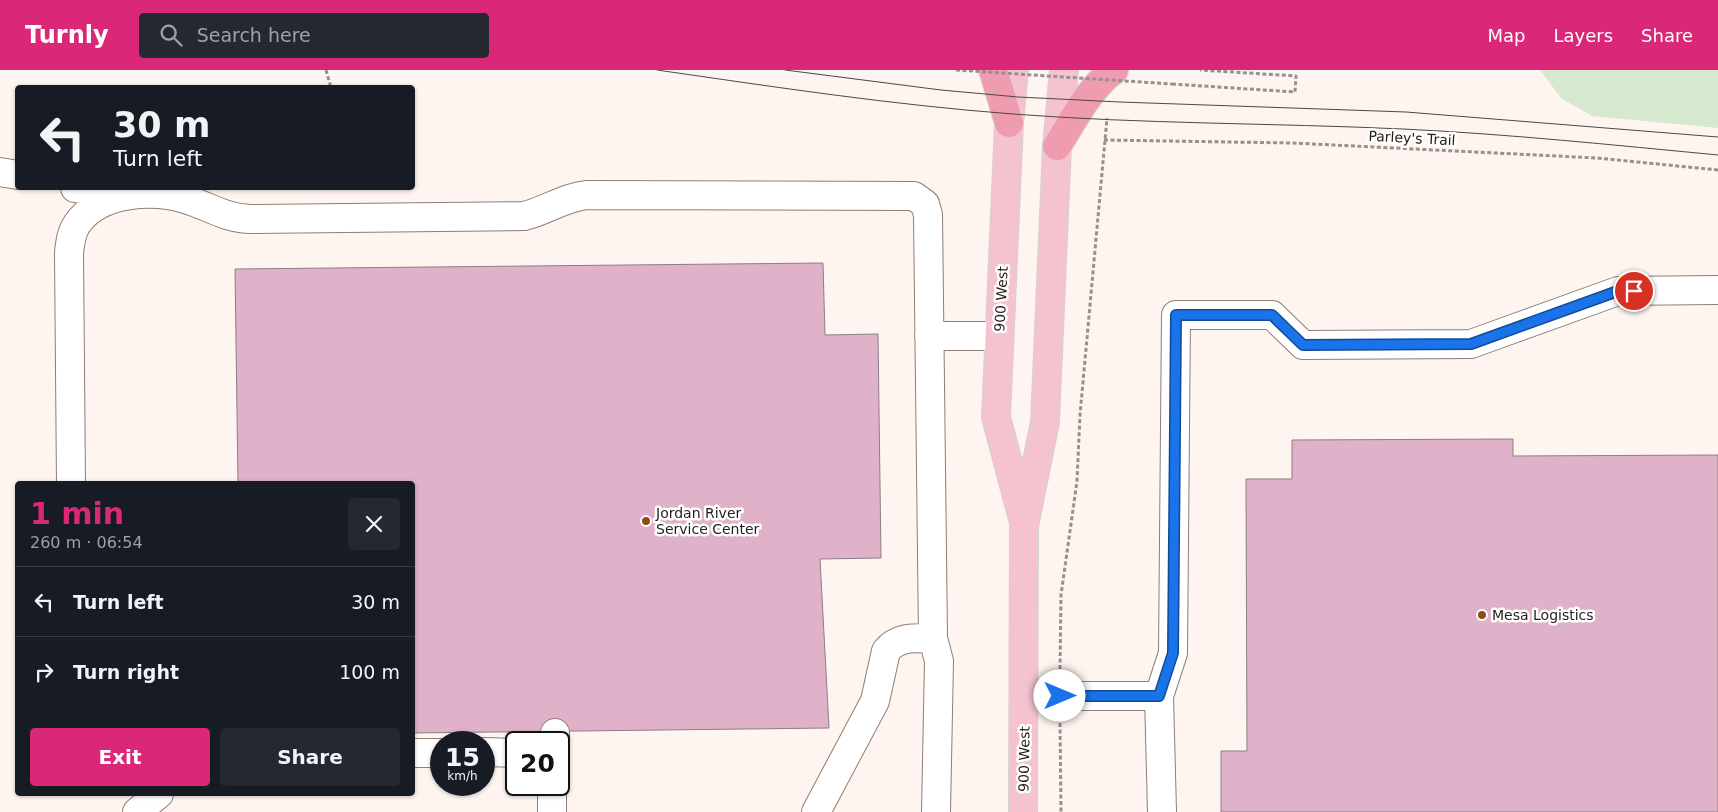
<!DOCTYPE html>
<html lang="en">
<head>
<meta charset="utf-8">
<style>
  :root { --surface:#171b24; --page:#242831; --text:#f1f3f6; --muted:#9ea1a6; --line:#363941; --accent:#db2777 }
  body { margin:0; font-family:"DejaVu Sans",sans-serif; background:var(--page); color:var(--text); height:100vh; display:flex; flex-direction:column; font-size:19px; white-space:nowrap }
  * { box-sizing:border-box; margin:0 }
  p { font-size:16px; color:var(--muted) }
  .icon { flex:none; width:28px; height:28px; fill:none; stroke:currentColor; stroke-width:2; stroke-linecap:round; stroke-linejoin:round }
  .map { position:relative; flex:1; overflow:hidden }
  .side { position:absolute; left:15px; top:411px; width:400px; height:315px; display:flex; flex-direction:column; background:var(--surface); border-radius:5px; box-shadow:0 1px 4px #0004 }
  .side>* { flex:none }
  .hud { position:absolute; left:15px; top:15px; width:400px; height:105px; border-radius:5px; box-shadow:0 1px 4px #0004; background:#171b24; color:var(--text); overflow:hidden }
  .speed { position:absolute; left:430px; top:661px; display:flex; gap:10px; font-size:25px; font-weight:700; text-align:center }
  .speed>* { display:grid; place-content:center; width:65px; height:65px; border-radius:50%; background:var(--surface); box-shadow:0 1px 4px #0004; line-height:1 }
  .speed small { font-size:12px; font-weight:400 }
  .speed .limit { border:2px solid #111; border-radius:8px; background:#fff; color:#111 }
  .pin { position:absolute; display:grid; place-items:center; width:42px; height:42px; color:#fff; margin:-21px; border:2px solid #fff; border-radius:50%; box-shadow:0 1px 5px #0007 }
  .me { position:absolute; width:55px; margin:-28px; rotate:90deg; stroke-linejoin:round; filter:drop-shadow(0 0 4px #0008) }
  .turn { display:flex; align-items:center; gap:18px; height:105px; padding:0 15px; font-size:22px }
  .turn .icon { width:65px; height:65px; stroke-width:2.5 }
  .turn b { display:block; font-size:35px; line-height:42px }
  .round { display:grid; place-items:center; flex:none; width:52px; height:52px; border-radius:5px; background:var(--page) }
  .headline { display:flex; align-items:center; justify-content:space-between; height:85px; padding:0 15px }
  h1 { font-size:30px; font-weight:800; line-height:38px; color:var(--accent) }
  .cta { display:flex; gap:10px; margin-top:auto; padding:10px 15px }
  .cta a { flex:1; height:58px; border-radius:5px; background:var(--accent); color:#fff; font-size:20px; font-weight:800; line-height:58px; text-align:center }
  .cta a+a { background:var(--page); color:var(--text) }
  ul { padding:0; list-style:none }
  li { display:flex; align-items:center; gap:15px; height:70px; padding:0 15px; border-top:1px solid var(--line) }
  li div { flex:1 }
  li b { display:block; font-size:19px }
  li em { font-style:normal }
  header { display:flex; align-items:center; gap:30px; box-sizing:border-box; height:70px; padding:0 25px; background:var(--accent); color:#fff }
  header strong { font-size:24px }
  nav { display:flex; gap:28px; margin-inline-start:auto; font-size:18px }
  .search { width:350px; height:45px; background:var(--page); display:flex; align-items:center; gap:12px; box-sizing:border-box; padding:0 18px; border-radius:5px; color:var(--muted); font-size:19px }
  .map>svg:first-child { display:block }
  .green { fill:#d6e9cf }
  .building { fill:#dfb2c9; stroke:#907c86 }
  .lines { fill:none; stroke-linecap:round; stroke-linejoin:round }
  .minor-casing { stroke:#907d73; stroke-width:30 }
  .major-casing { stroke:#d3d2d1; stroke-width:30 }
  .highway-casing { stroke:#d3d2d1; stroke-width:30 }
  .path { stroke:#98908b; stroke-width:3; stroke-dasharray:4 2.5; stroke-linecap:butt }
  .minor { stroke:#fff; stroke-width:28 }
  .major { stroke:#f5c3d0; stroke-width:28 }
  .highway { stroke:#ef9bb0; stroke-width:28 }
  .tram { stroke:#504844; stroke-width:1 }
  .path-bridge { stroke:#98908b; stroke-width:3; stroke-dasharray:4 2.5; stroke-linecap:butt }
  .route-casing { stroke:#114b97; stroke-width:12 }
  .route { stroke:#1a73e8; stroke-width:9 }
  .poi-dot { fill:#8e4c1a; stroke:#fff; stroke-width:2 }
  .labels { text-anchor:middle; dominant-baseline:central; stroke-width:5; stroke-linejoin:round; paint-order:stroke }
  .street-label { font-size:14px; fill:#241c18; stroke:#fff }
  .poi-label { font-size:14px; fill:#241c18; stroke:#fff; text-anchor:start }
</style>
</head>
<body>
<header>
<strong>Turnly</strong>
<div class="search"><svg class="icon" aria-label="search" viewBox="0 0 24 24"><circle cx="10" cy="10" r="6"/><path d="M15 15l6 6"/></svg>Search here</div>
<nav><a>Map</a><a>Layers</a><a>Share</a></nav>
</header>
<div class="map">
<svg width="1718" height="742" viewBox="0 0 1718 742">
  <rect width="100%" height="100%" fill="#fef5f0"/>
  <!-- green -->
  <path class="green" d="M1540,0H1718V58L1592,46L1561,28Z"/>
  <!-- building -->
  <path class="building" d="M823,193L825,265L878,264L881,488L820,489L829,658L412,663V414H238L235,199Z
    M1513,369V386L1718,385V742H1221V681H1247L1246,409H1292V370Z"/>
  <g class="lines">
    <defs>
      <path id="minor" d="M0,102L18,105
        M75,118L87,120L107,131
        M929,266H999
        M71,414L69,183C70,173 71,163 77,154C100,121 154,119 188,130C210,137 228,149 251,149L524,146C546,141 564,127 587,125L914,126L925,134L928,145L933,568L939,591L936,742
        M1025,626H1159L1173,583L1176,245H1272L1303,275L1471,274L1618,221L1718,220
        M1159,626L1162,742
        M555,672V663
        M484,682L516,683
        M412,683H441
        M137,742L159,724
        M552,742V715
        M816,742L875,631L886,581C898,566 916,568 933,568"/>
      <path id="major" d="M1014,0L1009,53L996,347L1023,449
        M1023,742L1024,456L1045,352L1057,76L1064,0"/>
      <path id="highway" d="M993,0L1009,53
        M1057,76C1073,51 1089,18 1114,0"/>
    </defs>
    <!-- minor casing -->
    <use href="#minor" class="minor-casing"/>
    <!-- major casing -->
    <use href="#major" class="major-casing"/>
    <!-- highway casing -->
    <use href="#highway" class="highway-casing"/>
    <!-- path -->
    <path class="path" d="M326,0L331,18
      M1172,14L1295,22L1296,6L1200,0
      M1104,70L1293,73L1597,88L1718,100
      M1060,599L1061,525L1077,411L1080,345L1107,48
      M1060,653L1061,742"/>
    <!-- minor -->
    <use href="#minor" class="minor"/>
    <!-- major -->
    <use href="#major" class="major"/>
    <!-- highway -->
    <use href="#highway" class="highway"/>
    <!-- tram -->
    <path class="tram" d="M657,0C775,17 893,35 1013,44C1143,54 1273,53 1403,59C1508,64 1613,75 1718,85
      M785,0L941,20L1018,27L1120,32L1406,42L1718,67"/>
    <!-- path-bridge -->
    <path class="path-bridge" d="M956,0L1172,14"/>
  </g>
  <g class="lines">
    <defs>
      <path id="route" d="M1060,626H1159L1173,583L1176,245H1272L1303,275L1471,274L1618,221H1634"/>
    </defs>
    <!-- route casing -->
    <use href="#route" class="route-casing"/>
    <!-- route -->
    <use href="#route" class="route"/>
  </g>
  <!-- markers -->
  <g class="poi-dot">
    <circle cx="646" cy="451" r="5"/>
    <circle cx="1482" cy="545" r="5"/>
  </g>
  <g class="labels">
    <!-- street labels -->
    <g class="street-label">
      <text transform="translate(1412 68) rotate(3)">Parley's Trail</text>
      <text transform="translate(1001 229) rotate(-87)">900 West</text>
      <text transform="translate(1024 689) rotate(-89)">900 West</text>
    </g>
    <!-- poi labels -->
    <g class="poi-label">
      <text x="656" y="443">Jordan River<tspan x="656" dy="16">Service Center</tspan></text>
      <text x="1492" y="545">Mesa Logistics</text>
    </g>
  </g>
</svg>
<div class="speed"><div>15<small>km/h</small></div><div class="limit">20</div></div>
<div class="pin" style="left:1634px;top:221px;background:#d93025"><svg class="icon" aria-label="arrive" viewBox="0 0 24 24"><path d="M6 21V4h12l-3 4 3 4H6"/></svg></div>
<svg class="me" style="left:1060px;top:626px" viewBox="-20 -20 40 40"><circle r="19" fill="#fff"/><path d="M0-13L10 11 0 6-10 11z" fill="#1a73e8"/></svg>
<div class="hud">
<div class="turn"><svg class="icon" aria-label="left" viewBox="0 0 24 24"><path d="M17 20v-9H6M10 6l-5 5 5 5"/></svg><div><b>30 m</b>Turn left</div></div>
</div>
<section class="side">
<div class="headline"><div><h1>1 min</h1><p>260 m · 06:54</p></div><a class="round"><svg class="icon" aria-label="close" viewBox="0 0 24 24"><path d="M6 6l12 12M18 6L6 18"/></svg></a></div>
<ul>
<li><svg class="icon" aria-label="left" viewBox="0 0 24 24"><path d="M17 20v-9H6M10 6l-5 5 5 5"/></svg><div><b>Turn left</b></div><em>30 m</em></li>
<li><svg class="icon" aria-label="right" viewBox="0 0 24 24"><path d="M7 20v-9h11M14 6l5 5-5 5"/></svg><div><b>Turn right</b></div><em>100 m</em></li>
</ul>
<div class="cta"><a>Exit</a><a>Share</a></div>
</section>
</div>
</body>
</html>
